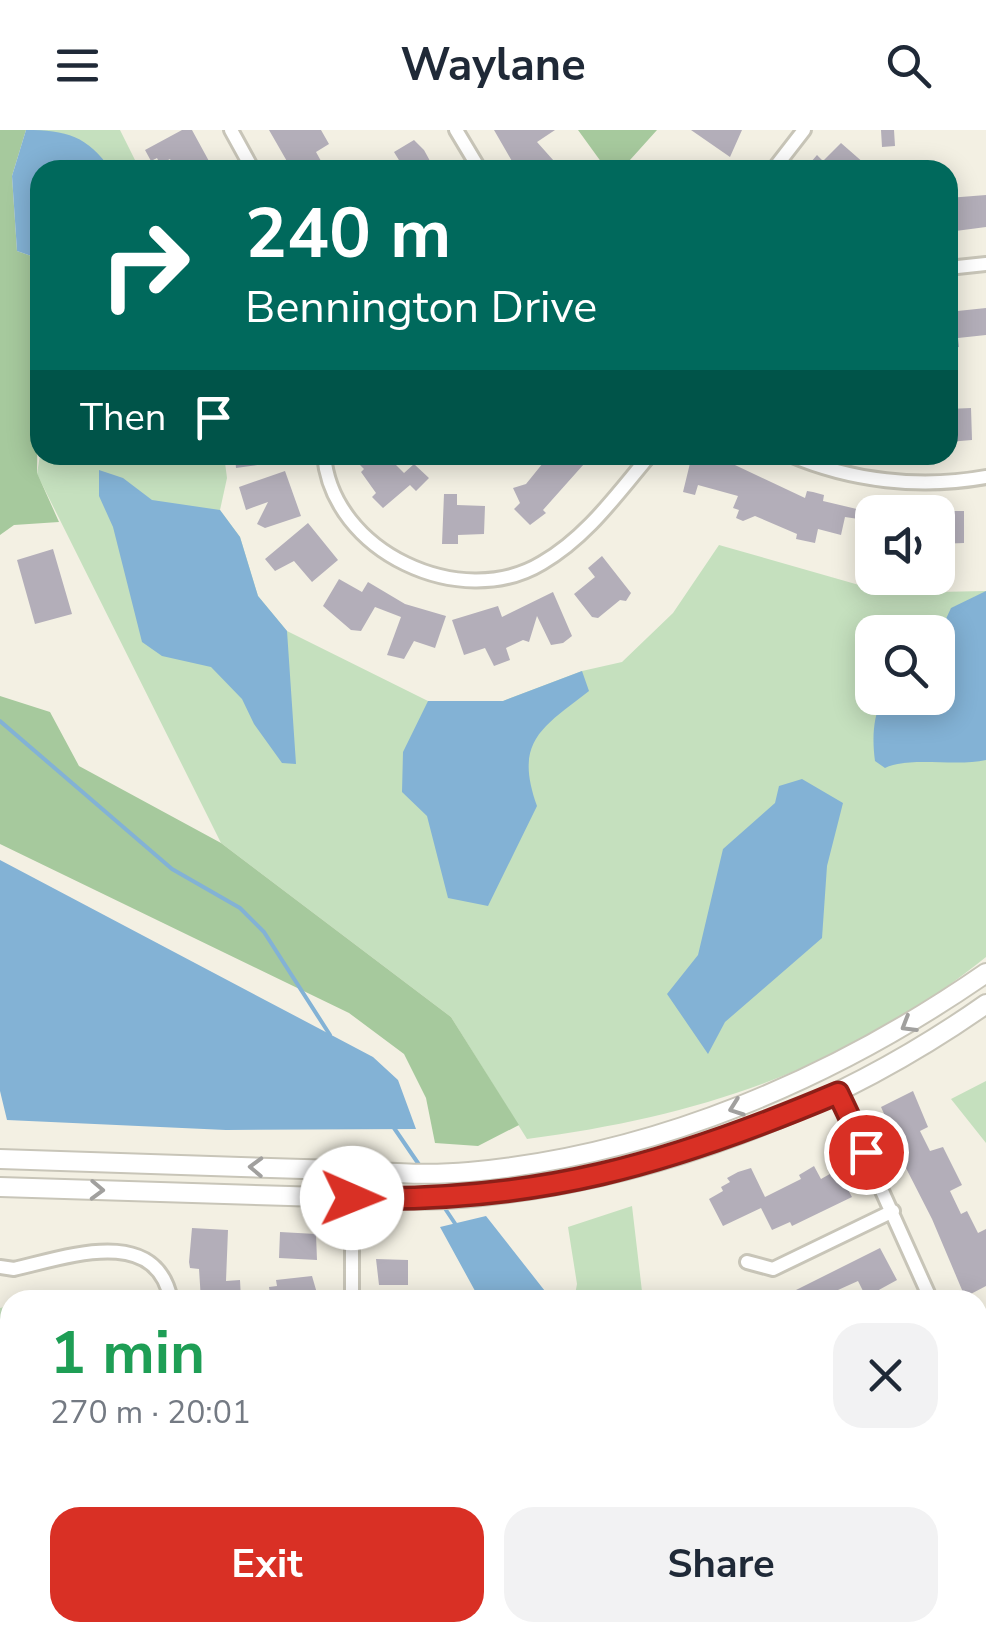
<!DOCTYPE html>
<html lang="en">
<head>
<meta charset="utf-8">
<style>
  :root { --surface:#fff; --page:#f2f2f3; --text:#1f2937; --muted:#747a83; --accent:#d93025 }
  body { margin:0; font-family:"Nunito Sans",sans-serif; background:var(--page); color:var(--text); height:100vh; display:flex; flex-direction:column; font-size:38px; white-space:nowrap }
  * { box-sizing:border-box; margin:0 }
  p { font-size:32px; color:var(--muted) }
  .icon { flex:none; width:55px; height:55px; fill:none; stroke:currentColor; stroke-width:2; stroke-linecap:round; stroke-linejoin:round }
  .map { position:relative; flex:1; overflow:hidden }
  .panel { position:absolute; left:0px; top:1160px; width:988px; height:352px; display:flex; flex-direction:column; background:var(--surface); border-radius:30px 30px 0 0; box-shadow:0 5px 25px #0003 }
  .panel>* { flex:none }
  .top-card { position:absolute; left:30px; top:30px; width:928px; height:305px; border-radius:30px; box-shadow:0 5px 25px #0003; background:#00695c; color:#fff; overflow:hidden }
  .buttons { position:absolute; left:855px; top:365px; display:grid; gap:20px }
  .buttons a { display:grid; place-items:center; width:100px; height:100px; border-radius:20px; background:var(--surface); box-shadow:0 5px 25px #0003; font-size:50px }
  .pin { position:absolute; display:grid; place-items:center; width:85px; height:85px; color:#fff; margin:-42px; border:5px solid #fff; border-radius:50%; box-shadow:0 2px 10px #0007 }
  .me { position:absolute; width:110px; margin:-55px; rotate:91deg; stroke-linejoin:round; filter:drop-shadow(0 0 8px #0008) }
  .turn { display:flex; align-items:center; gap:35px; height:210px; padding:0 50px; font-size:45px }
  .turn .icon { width:130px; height:130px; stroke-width:2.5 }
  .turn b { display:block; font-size:70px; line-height:85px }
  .then { display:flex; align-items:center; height:95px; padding:0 50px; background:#0003; gap:20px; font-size:38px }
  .round { display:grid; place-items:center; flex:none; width:105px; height:105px; border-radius:30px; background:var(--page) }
  .overview { display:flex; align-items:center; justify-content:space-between; height:170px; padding:0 50px }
  h1 { font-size:60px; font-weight:700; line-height:75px; color:#1e9e55 }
  .button { display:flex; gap:20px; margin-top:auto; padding:20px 50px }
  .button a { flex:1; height:115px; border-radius:30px; background:var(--accent); color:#fff; font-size:40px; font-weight:700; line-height:115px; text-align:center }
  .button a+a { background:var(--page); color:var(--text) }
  header { display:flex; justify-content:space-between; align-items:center; height:130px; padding:0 50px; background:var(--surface); font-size:45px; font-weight:700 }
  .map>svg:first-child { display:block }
  .green { fill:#c5e0be; fill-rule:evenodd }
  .forest { fill:#a6c99d }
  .water { fill:#83b2d5 }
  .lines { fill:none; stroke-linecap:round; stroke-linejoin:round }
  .stream { stroke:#83b2d5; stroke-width:4 }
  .building { fill:#b3aeb9 }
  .street-casing { stroke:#c8c5b8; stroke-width:18 }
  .secondary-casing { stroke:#c8c5b8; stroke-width:22 }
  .street { stroke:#fff; stroke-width:12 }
  .secondary { stroke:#fff; stroke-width:18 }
  .oneway { stroke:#a1a09e }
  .route-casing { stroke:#8d1f18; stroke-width:25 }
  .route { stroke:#d93025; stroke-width:18 }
</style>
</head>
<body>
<header><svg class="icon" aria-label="menu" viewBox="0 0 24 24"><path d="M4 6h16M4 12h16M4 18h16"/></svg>Waylane<svg class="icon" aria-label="search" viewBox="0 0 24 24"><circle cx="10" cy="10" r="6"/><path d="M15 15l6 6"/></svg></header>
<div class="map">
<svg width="986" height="1511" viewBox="0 0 986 1511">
  <rect width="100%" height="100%" fill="#f3f0e3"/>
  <!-- green -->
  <path class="green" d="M26,0H120L140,40H40V129Z
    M40,325H224L227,348L220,380L240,407L258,466L287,501L428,571H503L582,541L622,532L673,483L719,415L887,463L986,461V827C847,938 702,986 527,1009L451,887L221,713L37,344ZM872,502H938V568H872Z
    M986,951V1013L951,969Z
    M632,1076L643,1170H574L577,1154L568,1097Z
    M10,1176V1403L0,1405V1178Z
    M978,1497L986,1500V1511H918L910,1503L978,1502Z"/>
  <!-- forest -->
  <path class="forest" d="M0,0H26L12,46L17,121L40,129L37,343L59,392L14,395L0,405Z
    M578,0H657L621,40H607Z
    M0,566L50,582L79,636L221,713L451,887L519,995L478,1016L435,1013L426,968L404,924L349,883L0,714Z"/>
  <!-- water -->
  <path class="water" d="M26,0C66,0 88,6 111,40H40V129L17,121L12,46Z
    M99,340L123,348L152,370L220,380L240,407L258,466L287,501L296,634L282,633L254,594L242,569L211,537L162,526L142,512L113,397L99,366Z
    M986,461V630C956,637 909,626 885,638L875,631C872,608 873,589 882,568H938V506L951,478Z
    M582,541L589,561C541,598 514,612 537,676L488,776L448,768L427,686L402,662L403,622L428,571H503Z
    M802,649L843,673L827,736L822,808L725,892L708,924L667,864L698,825L723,719L775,673L779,656Z
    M0,730L373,927L398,950L416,999L226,1000L7,990L0,961Z
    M486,1086L552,1170H480L440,1097Z
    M10,1431V1502H223L231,1511H0V1435Z
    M792,1503H865L875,1511H789Z"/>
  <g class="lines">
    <!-- stream -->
    <path class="stream" d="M0,591L172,739L240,778L264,802L330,905
      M392,995L420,1036
      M442,1074L456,1095
      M946,1502L960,1511
      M298,1511L307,1502"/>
  </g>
  <!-- building -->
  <path class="building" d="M182,0H192L210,33L196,40H176L170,29L160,34L157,28L151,31L145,20Z
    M269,0H321L329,14L316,22L326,40H292Z
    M494,0H555L537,12L562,40H517Z
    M691,0H742L730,27Z
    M881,0H894L895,16L882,17Z
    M414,10L424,20L435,40H405L394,22Z
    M841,13L865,34L859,40H804L817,25L823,31Z
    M986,65V97L948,102V68Z
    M986,178V205L958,208L959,217L948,218V182Z
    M971,278L972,310L948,312V279Z
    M235,325H278V332L236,338Z
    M366,325H386L404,343L414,334L429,348L416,361L410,355L383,378L372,367L376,363L361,342L364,339L358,333Z
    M561,325H592L543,380L546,383L530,395L514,379L520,373L513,358L526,354L543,333L569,332Z
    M692,325L718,327L805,368L807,361L813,362L824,365L823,371L861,380L862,373L872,374V391L845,387L841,405L818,399L815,413L796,409L797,404L755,386L743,391L736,388L739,380L733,378L738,366L698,355L695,365L683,362Z
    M285,341L301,386L265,398L257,394L268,372L246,380L239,357Z
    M444,364H457V375L485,376L484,404L458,405V414H442Z
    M938,381H964V413L938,414Z
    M308,393L338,430L312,452L294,431L275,441L265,429Z
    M53,419L72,484L35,494L17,430Z
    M602,426L631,463L626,471L620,470L598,488L592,487L574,464L595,447L588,438Z
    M339,449L362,462L368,452L405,474L446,486L435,518L414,511L404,529L387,525L401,487L375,477L361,501L351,500L323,476Z
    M553,462L572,506L563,513L551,515L537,486L529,512L523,510L506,518L510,530L494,536L485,518L464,525L452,490L498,476L502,487Z
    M913,961L928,997L920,1001L930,1021L943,1017L962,1055L950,1061L961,1084L967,1081L978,1103L986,1099V1156L965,1167L932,1089L885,997L889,995L881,977Z
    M814,1036L821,1049L837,1040L852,1067L792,1096L790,1092L772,1100L761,1078L723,1096L709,1069L723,1061L721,1057L730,1052L727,1048L738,1042L751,1038L765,1067L801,1049L799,1045Z
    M192,1098L228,1100L226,1151L240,1150L241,1170H201L199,1139L190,1138L189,1132Z
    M280,1102L316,1104L317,1130L279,1128Z
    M880,1118L897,1150L866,1167L858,1151L838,1160L842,1170H776Z
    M376,1129L408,1130V1155H379Z
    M312,1146L319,1170H271L269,1157L277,1156L276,1150Z"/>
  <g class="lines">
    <defs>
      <path id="street" d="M231,0L253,40
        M456,0L480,40
        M773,40L804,0
        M948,138L986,134
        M324,325C332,422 461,482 542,433C587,407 617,364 650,325
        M790,325C851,351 920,359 986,347
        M838,963L931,1170
        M747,1132L773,1139L893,1081
        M0,1137L14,1139C66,1127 156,1094 171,1170
        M352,1170V1068
        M978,1298L986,1307
        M384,1502L392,1511
        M652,1502L661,1511"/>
      <path id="secondary" d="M0,1029C101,1032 202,1035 303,1039C358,1040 414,1047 469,1042C656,1025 833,949 986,843
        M0,1057C96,1060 193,1063 289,1066C349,1068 411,1073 472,1067C654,1050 837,979 986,874"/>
    </defs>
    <!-- street casing -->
    <use href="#street" class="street-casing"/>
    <!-- secondary casing -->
    <use href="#secondary" class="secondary-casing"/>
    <!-- street -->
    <use href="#street" class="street"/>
    <!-- secondary -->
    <use href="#secondary" class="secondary"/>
  </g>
  <!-- one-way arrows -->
  <defs><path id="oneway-chevron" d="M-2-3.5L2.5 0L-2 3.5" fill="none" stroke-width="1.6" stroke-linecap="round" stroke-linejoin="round" transform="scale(2.5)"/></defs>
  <g class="oneway">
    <use href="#oneway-chevron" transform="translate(908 895) rotate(149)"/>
    <use href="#oneway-chevron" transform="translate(736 978) rotate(160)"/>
    <use href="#oneway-chevron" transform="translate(256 1037) rotate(-178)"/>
    <use href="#oneway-chevron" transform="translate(97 1060) rotate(2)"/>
  </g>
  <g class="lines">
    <defs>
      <path id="route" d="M352,1068C536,1073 670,1034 838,963L866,1022"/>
    </defs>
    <!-- route casing -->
    <use href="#route" class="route-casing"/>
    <!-- route -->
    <use href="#route" class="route"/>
  </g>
</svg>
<div class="buttons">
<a><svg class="icon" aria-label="sound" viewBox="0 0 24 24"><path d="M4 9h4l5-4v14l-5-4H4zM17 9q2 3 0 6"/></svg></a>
<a><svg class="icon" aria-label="search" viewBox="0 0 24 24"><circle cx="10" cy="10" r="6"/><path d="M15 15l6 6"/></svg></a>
</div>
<div class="pin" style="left:866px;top:1022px;background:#d93025"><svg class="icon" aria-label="arrive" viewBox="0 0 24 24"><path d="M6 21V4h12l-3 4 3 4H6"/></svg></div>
<svg class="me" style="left:352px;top:1068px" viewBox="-20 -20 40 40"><circle r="19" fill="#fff"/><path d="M0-13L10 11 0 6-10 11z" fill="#d93025"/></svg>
<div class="top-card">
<div class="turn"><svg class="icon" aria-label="right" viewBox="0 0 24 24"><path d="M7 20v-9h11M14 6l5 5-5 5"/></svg><div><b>240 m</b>Bennington Drive</div></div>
<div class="then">Then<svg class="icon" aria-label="arrive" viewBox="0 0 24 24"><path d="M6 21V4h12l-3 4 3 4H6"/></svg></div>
</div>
<section class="panel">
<div class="overview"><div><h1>1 min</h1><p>270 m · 20:01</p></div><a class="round"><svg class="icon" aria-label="close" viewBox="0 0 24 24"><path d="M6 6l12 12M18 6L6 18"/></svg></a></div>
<div class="button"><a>Exit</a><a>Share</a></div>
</section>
</div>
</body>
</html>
